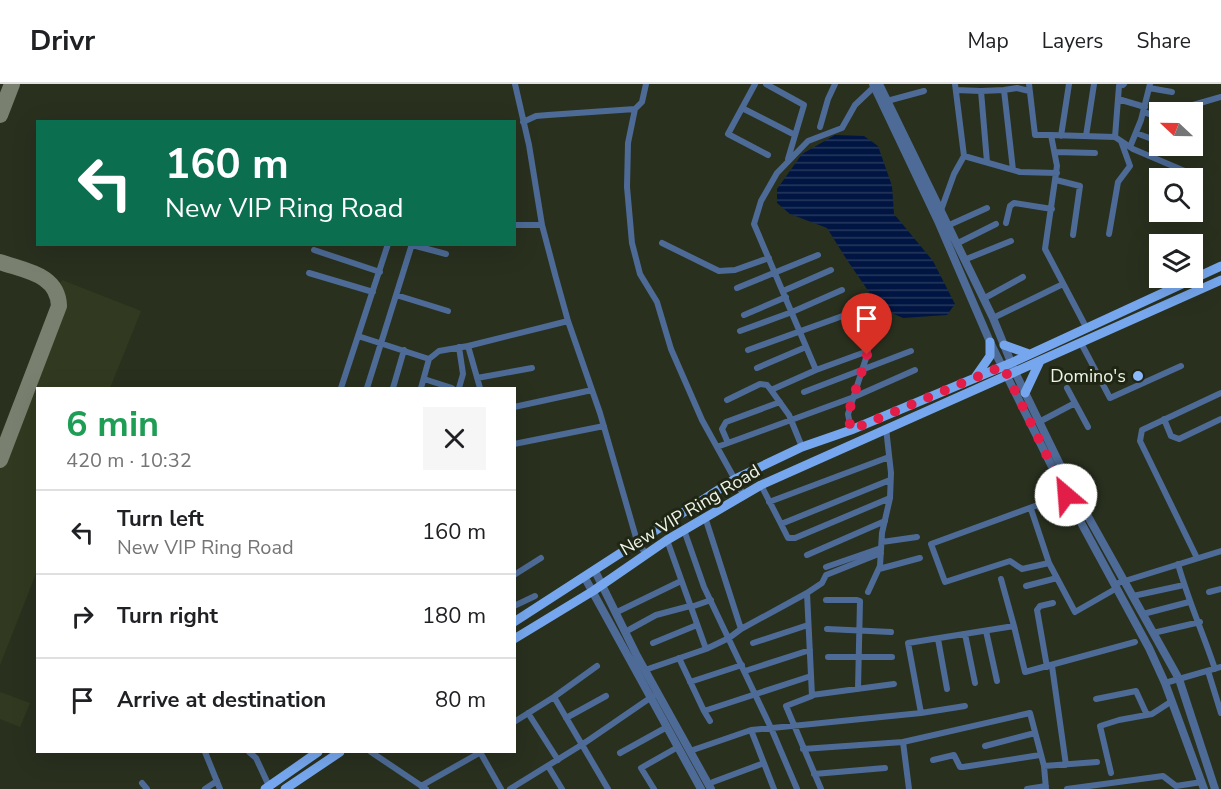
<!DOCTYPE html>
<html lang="en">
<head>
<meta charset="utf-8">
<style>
  :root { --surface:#fff; --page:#f6f6f6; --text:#202124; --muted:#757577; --line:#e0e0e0 }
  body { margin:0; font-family:"Nunito Sans",sans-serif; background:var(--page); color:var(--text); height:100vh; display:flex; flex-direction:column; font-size:22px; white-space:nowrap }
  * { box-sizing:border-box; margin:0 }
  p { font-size:20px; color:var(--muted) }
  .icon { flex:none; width:33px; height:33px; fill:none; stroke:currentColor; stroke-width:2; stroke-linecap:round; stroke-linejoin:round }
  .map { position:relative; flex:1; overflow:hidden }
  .sheet { position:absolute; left:36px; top:303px; width:480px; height:366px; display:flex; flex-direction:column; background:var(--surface); border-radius:0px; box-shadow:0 6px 24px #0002 }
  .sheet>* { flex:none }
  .banner { position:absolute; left:36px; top:36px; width:480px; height:126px; border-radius:0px; box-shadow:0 6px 24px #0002; background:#0b6e4f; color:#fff; overflow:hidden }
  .needle { width:39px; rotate:292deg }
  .controls { position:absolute; left:1149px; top:18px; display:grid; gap:12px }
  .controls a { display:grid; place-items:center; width:54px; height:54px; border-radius:0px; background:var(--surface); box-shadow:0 6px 24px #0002; font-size:30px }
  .pin { position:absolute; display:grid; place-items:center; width:51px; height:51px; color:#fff; margin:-62px -26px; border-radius:50% 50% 50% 0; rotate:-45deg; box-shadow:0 0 6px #0007 }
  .pin .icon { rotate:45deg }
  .me { position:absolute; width:66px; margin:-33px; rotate:333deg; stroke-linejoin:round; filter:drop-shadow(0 0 4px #0008) }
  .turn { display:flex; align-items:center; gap:21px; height:126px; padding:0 30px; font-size:27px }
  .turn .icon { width:78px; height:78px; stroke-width:2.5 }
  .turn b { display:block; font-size:42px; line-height:51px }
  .round { display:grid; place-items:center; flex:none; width:63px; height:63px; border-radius:0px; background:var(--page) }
  .overview { display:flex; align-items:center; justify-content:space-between; height:102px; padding:0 30px }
  h1 { font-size:36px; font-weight:700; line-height:45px; color:#1e9e55 }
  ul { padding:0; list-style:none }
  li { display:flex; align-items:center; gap:18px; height:84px; padding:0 30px; border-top:2px solid var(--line) }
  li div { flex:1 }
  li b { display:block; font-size:22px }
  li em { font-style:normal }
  header { display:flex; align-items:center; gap:36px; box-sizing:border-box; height:84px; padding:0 30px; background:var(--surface); border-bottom:2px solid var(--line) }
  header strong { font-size:28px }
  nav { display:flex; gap:33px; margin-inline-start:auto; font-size:21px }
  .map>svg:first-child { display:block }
  .built { fill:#313a20 }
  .water { fill:url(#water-rules) }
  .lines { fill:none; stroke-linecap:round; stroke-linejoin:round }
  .taxiway { stroke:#7a8070; stroke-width:16 }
  .minor { stroke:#4d6b96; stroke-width:6 }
  .tertiary { stroke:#4d6b96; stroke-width:8 }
  .primary { stroke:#76a7ee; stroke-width:9 }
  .route { stroke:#e11d48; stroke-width:10; stroke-dasharray:0 18 }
  .poi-dot { fill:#8cb9fc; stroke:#202614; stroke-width:2 }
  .labels { text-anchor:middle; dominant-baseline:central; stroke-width:6; stroke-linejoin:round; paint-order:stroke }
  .poi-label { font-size:18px; fill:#eff4e8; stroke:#202614; text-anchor:end }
  .street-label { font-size:18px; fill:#eff4e8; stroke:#202614 }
</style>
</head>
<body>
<header>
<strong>Drivr</strong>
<nav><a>Map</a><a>Layers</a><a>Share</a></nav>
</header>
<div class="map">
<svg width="1221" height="705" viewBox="0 0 1221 705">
  <defs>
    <pattern id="water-rules" width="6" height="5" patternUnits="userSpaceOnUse" patternTransform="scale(1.5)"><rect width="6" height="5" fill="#001541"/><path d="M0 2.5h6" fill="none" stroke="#26385c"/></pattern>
  </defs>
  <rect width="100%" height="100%" fill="#29301e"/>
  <!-- built -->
  <path class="built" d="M62,196L141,227L110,304H38L37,487L0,581V352Z
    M0,608L30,619L20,643L0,635Z"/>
  <!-- water -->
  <path class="water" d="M835,51L864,52L878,62L892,102L894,130L933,177L955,220L947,231L903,234L880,224L847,176L827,144L790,130L777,119V105L802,70Z"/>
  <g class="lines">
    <!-- taxiway -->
    <path class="taxiway" d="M0,31L12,0
      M0,178C25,187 58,190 59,222L0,376"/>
    <!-- minor -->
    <path class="minor" d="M515,0L529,61L542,141L556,194L568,237L600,329L637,457L646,470
      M755,0L728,50L768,71
      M766,0L804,21L788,75
      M955,0L964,72L1020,88L1057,89
      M1029,0L1035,51H1051L1057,82L1045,165L1086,243
      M1123,1L1124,0
      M1149,4L1172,8
      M956,6L981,7L987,78
      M1004,6L1017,4L1029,7
      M981,7L1004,6L1013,86
      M1118,15L1145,23
      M887,17L924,7
      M1193,21L1221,13
      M742,24L795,51
      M635,25L642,18L646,0
      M1143,28L1160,33
      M523,38L536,32L548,31L635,25L628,59L627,103L632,159L640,190L657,218L671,265L702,336L743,410
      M820,43L828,15L835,0
      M1136,49L1160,58
      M1051,51L1115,53L1133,65L1187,88
      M1061,52L1069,0
      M1086,52L1094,0
      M1115,53L1119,2
      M1169,62L1185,68
      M1130,63L1141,36L1150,0
      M1055,68L1095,69
      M1056,96L1080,102L1073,151
      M940,129L954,90L964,72
      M1006,139L1010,122L1014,119L1052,125
      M514,141H542
      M947,142L987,124
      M1109,150L1118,98L1130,82L1121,57
      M662,159L719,187L735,186L769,174
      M388,160L358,252L429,275L439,267L468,262L480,304
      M956,160L996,140
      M412,161L446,170
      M314,166L380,188
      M964,176L1011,157
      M309,189L373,208
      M737,204L818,171
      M783,207L831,186
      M396,211L448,227
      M983,215L1023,193
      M744,231L786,213
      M993,234L1063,200
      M740,247L792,228L842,206
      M1081,259L1110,314L1181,282
      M468,262L568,237
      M748,266L862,225L876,238L870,250L867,271L848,330L851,346
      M868,267L816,286L754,140L761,117L777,89L808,57L842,44L855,21L877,0
      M757,284L806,263
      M477,294L532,284
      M424,295L452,304
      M341,304L358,252
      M367,304L412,160
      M393,304L404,266
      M421,304L429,275
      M459,304L463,290L459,263
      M1067,304L1088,343
      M804,308L911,267
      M727,316L760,300L767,301L771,306
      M514,323L592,306
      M1164,335L1171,352L1179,355L1221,335
      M1039,338L1075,319
      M728,359L722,345L726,338L780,318
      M514,360L604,342
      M717,363L854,313L915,286
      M802,363L789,331L771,306L816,286
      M761,401L781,440L890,396
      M769,418L889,373
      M1031,425L1049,479L1075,528L1117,504
      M705,433L741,545L807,509L812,612L786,622L821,705
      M781,440L788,454H795L890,414
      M684,446L704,503L771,644L797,705
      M667,456L706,565L729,554L741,545
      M882,458L917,453
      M807,471L885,437
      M1197,474L1140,357L1142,346L1221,309
      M1049,479L1022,485L1010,477L945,498L931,460L1068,410
      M1178,480C1188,516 1203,549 1215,585
      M826,483L881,464
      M879,485L920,474
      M514,491L541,474
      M1001,495L1014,542
      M1115,500L1221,467
      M1026,502L1057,494
      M868,508L880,482L882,449L890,414L891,389L886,344
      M1209,508L1221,505
      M807,509L822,499L826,491L881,469
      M1133,512L1184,501
      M826,516H857L860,517L858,605
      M514,522L535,512
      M691,523L711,516
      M615,529L681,497
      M1143,530L1189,518
      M827,545L891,548
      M986,547L997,597
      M625,548L656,531L690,522
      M1153,549L1200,538
      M965,550L975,599
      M938,555L947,605
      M653,559L697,541
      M753,559L808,541
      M828,573H892
      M679,574L704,627L811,592
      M1052,582L1066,681
      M1047,583L1037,526L1040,522L1053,519
      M645,586L706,565
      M745,587L810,566
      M1208,587L1221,629
      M690,598L742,581
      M1165,599L1221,583
      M812,611L894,600
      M554,613L608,705
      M1096,615L1136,607L1147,631
      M704,627L710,637
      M528,629L558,676
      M921,629L908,559L1014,542L1025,588L1135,558
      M566,634L606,612
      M514,638L554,613L597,582
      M751,646L774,705
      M903,658L1030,629L1044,682L1046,705
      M985,662L1035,649
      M803,665L903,658L909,705
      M690,667L751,646L921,629L965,622
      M205,668L220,705
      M249,668L256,674L269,702
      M371,668L426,705
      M480,668L501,705
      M620,669L667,643
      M933,676L954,671L960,683H963L1040,671
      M548,682L562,705
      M1044,682L1097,678
      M1111,689L1100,642L1119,636L1152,630L1172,617
      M814,690L885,684
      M713,698L764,679
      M142,699L147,705
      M421,702L481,668
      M205,705L217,697
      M510,705L583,660L653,612
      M654,705L641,684L678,663
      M1027,705L1046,702
      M1067,705L1163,692L1176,702L1202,698"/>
    <!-- tertiary -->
    <path class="tertiary" d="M873,0L938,137L990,258L1066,411L1149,564L1165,599L1204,705
      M879,0L993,234L1015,288L1066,393L1179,595L1215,705
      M595,487L637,572L711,705
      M585,494L701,705"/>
    <!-- primary -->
    <path class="primary" d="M1004,261L1029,270
      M976,292L990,272V258
      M1025,309L1040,277
      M514,538L735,395L802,363L851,346L1011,279L1221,182
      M514,555L593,507L667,456L761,401L1221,196
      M265,705L318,668
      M285,705L340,668"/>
  </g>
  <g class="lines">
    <!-- route -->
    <path class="route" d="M867,271L848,330L851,346L1003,282L1066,411"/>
  </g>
  <!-- markers -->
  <circle class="poi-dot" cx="1138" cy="292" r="6"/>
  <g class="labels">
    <!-- poi labels -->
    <g class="poi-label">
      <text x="1126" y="292">Domino's</text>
    </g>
    <!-- street labels -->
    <g class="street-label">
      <text transform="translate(690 426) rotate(-31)">New VIP Ring Road</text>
    </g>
  </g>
</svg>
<div class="controls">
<a><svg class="needle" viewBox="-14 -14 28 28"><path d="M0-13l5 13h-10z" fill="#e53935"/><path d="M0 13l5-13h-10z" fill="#757577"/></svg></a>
<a><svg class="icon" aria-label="search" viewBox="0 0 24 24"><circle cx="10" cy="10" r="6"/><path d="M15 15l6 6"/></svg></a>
<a><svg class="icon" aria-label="layers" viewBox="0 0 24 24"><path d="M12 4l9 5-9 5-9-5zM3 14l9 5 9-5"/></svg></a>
</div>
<div class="pin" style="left:867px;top:271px;background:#d93025"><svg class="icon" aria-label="arrive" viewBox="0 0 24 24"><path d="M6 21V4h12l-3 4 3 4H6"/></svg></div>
<svg class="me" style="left:1066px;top:411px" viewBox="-20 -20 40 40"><circle r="19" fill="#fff"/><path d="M0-13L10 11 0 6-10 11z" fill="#e11d48"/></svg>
<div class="banner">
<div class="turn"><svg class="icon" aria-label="left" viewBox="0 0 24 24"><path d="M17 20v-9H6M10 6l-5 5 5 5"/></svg><div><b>160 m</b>New VIP Ring Road</div></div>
</div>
<section class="sheet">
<div class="overview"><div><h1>6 min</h1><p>420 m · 10:32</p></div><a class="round"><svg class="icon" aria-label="close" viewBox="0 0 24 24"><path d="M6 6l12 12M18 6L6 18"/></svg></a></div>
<ul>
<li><svg class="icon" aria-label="left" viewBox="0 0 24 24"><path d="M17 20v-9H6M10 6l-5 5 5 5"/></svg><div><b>Turn left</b><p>New VIP Ring Road</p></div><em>160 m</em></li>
<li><svg class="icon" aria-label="right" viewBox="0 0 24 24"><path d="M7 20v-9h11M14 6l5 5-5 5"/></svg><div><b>Turn right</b></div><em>180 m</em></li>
<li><svg class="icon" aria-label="arrive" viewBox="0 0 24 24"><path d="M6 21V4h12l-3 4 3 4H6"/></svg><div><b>Arrive at destination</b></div><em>80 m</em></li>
</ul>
</section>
</div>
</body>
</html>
